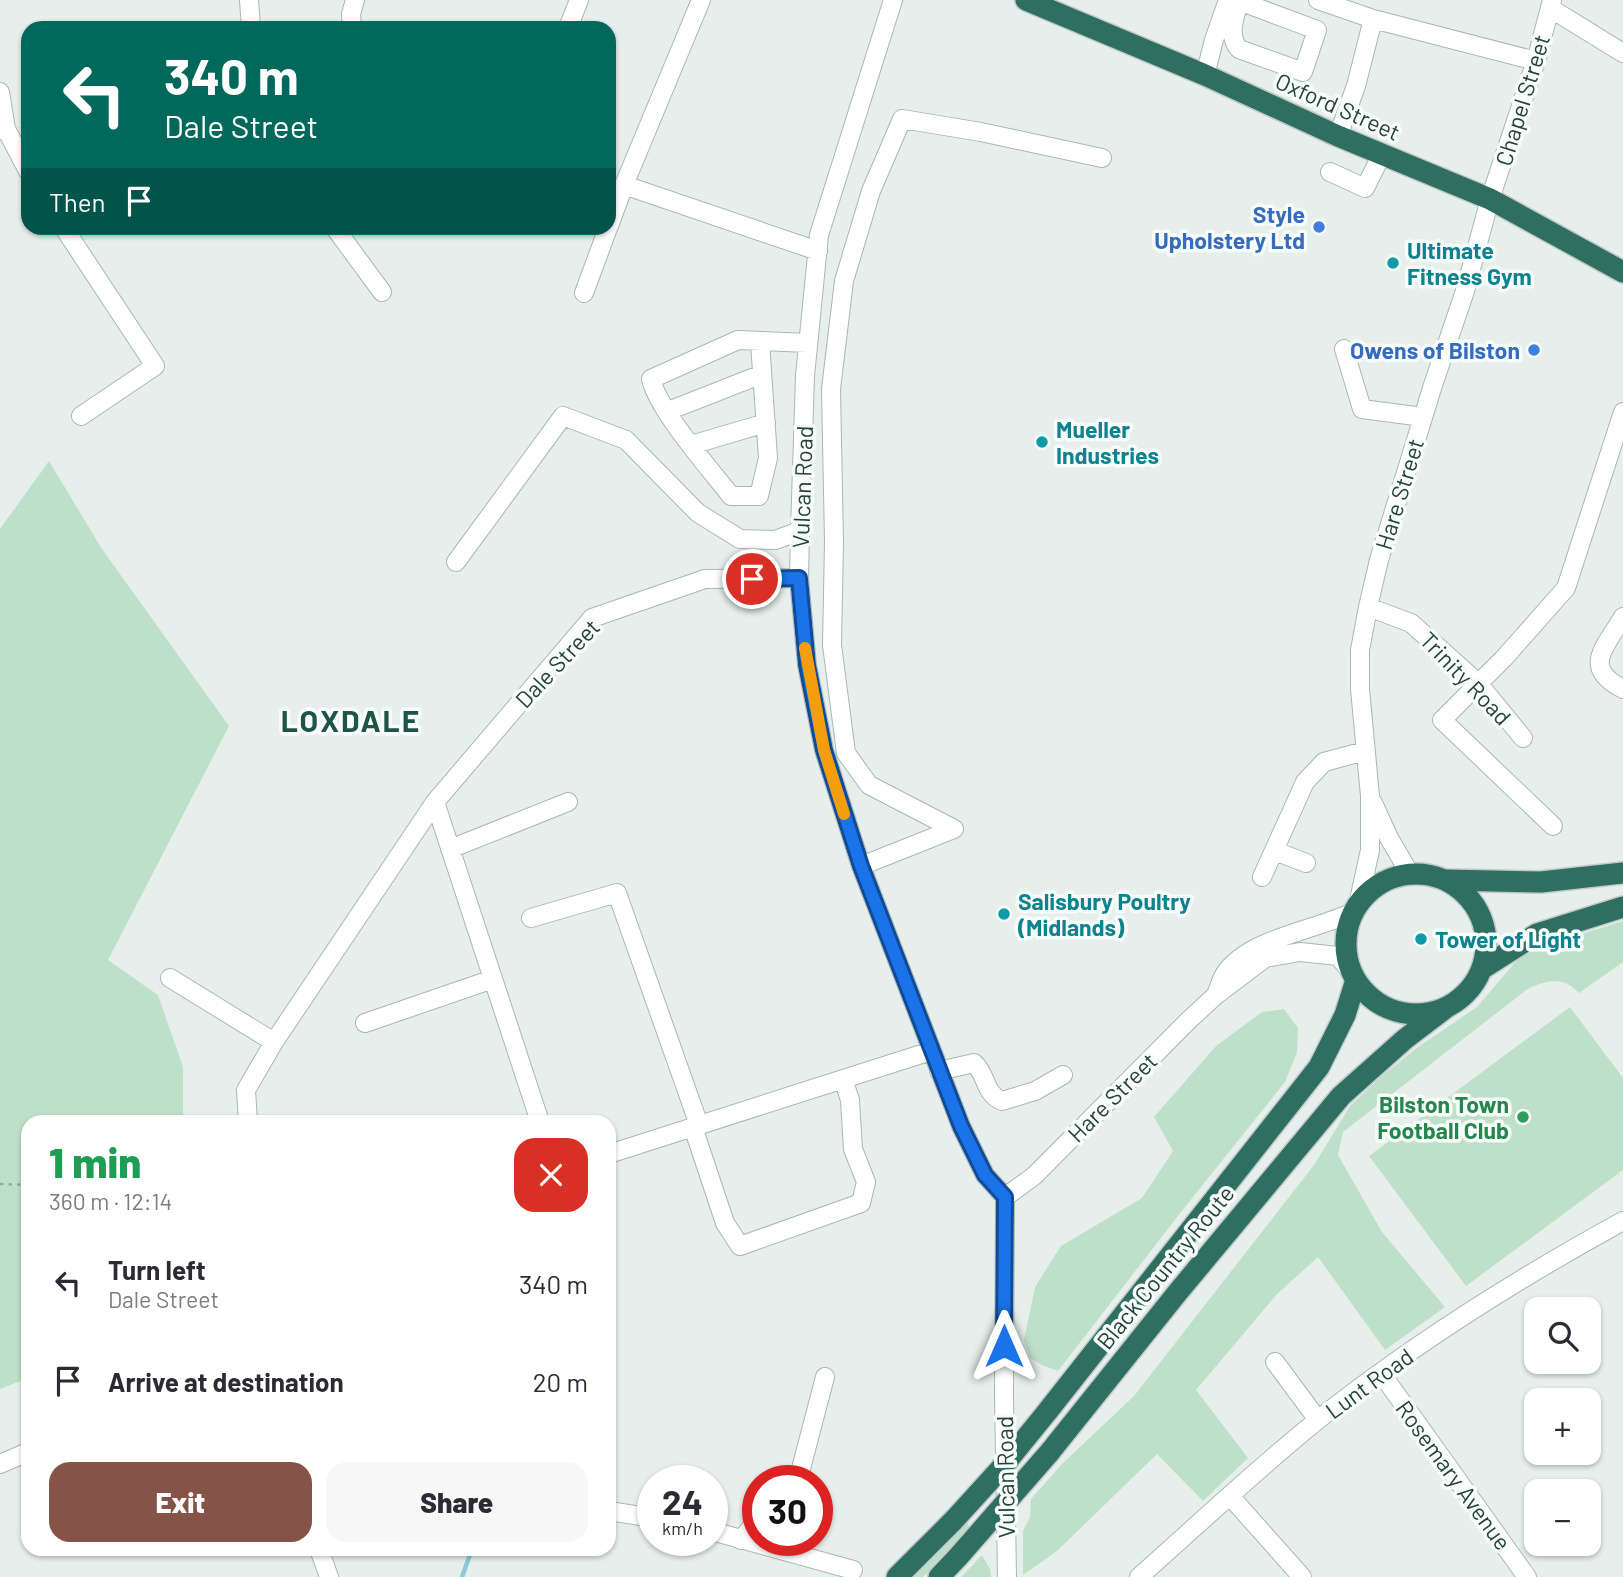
<!DOCTYPE html>
<html lang="en">
<head>
<meta charset="utf-8">
<style>
  :root { --surface:#fff; --page:#f7f7f7; --text:#2b2b33; --muted:#7c7c81; --accent:#855347 }
  body { margin:0; font-family:Barlow,sans-serif; background:var(--page); color:var(--text); height:100vh; display:flex; flex-direction:column; font-size:26px; white-space:nowrap }
  * { box-sizing:border-box; margin:0 }
  p { font-size:23px; color:var(--muted) }
  .icon { flex:none; width:38px; height:38px; fill:none; stroke:currentColor; stroke-width:2; stroke-linecap:round; stroke-linejoin:round }
  .map { position:relative; flex:1; overflow:hidden }
  .side { position:absolute; left:21px; top:1115px; width:595px; height:441px; display:flex; flex-direction:column; background:var(--surface); border-radius:21px; box-shadow:0 2px 5px #0004 }
  .side>* { flex:none }
  .banner { position:absolute; left:21px; top:21px; width:595px; height:214px; border-radius:21px; box-shadow:0 2px 5px #0004; background:#00695c; color:#fff; overflow:hidden }
  .buttons { position:absolute; left:1524px; top:1297px; display:grid; gap:14px }
  .buttons a { display:grid; place-items:center; width:77px; height:77px; border-radius:14px; background:var(--surface); box-shadow:0 2px 5px #0004; font-size:35px }
  .speed { position:absolute; left:637px; top:1465px; display:flex; gap:14px; font-size:35px; font-weight:700; text-align:center }
  .speed>* { display:grid; place-content:center; width:91px; height:91px; border-radius:50%; background:var(--surface); box-shadow:0 2px 5px #0004; line-height:1 }
  .speed small { font-size:18px; font-weight:400 }
  .speed .limit { border:10px solid #d22; background:#fff; color:#111 }
  .pin { position:absolute; display:grid; place-items:center; width:60px; height:60px; color:#fff; margin:-30px; border:4px solid #fff; border-radius:50%; box-shadow:0 2px 7px #0007 }
  .me { position:absolute; width:77px; margin:-38px; rotate:0deg; stroke-linejoin:round; filter:drop-shadow(0 0 5px #0008) }
  .turn { display:flex; align-items:center; gap:24px; height:147px; padding:0 28px; font-size:32px }
  .turn .icon { width:91px; height:91px; stroke-width:2.5 }
  .turn b { display:block; font-size:49px; line-height:60px }
  .then { display:flex; align-items:center; height:66px; padding:0 28px; background:#0003; gap:14px; font-size:26px }
  .round { display:grid; place-items:center; flex:none; width:74px; height:74px; border-radius:21px; background:var(--page) }
  .headline { display:flex; align-items:center; justify-content:space-between; height:119px; padding:0 28px }
  h1 { font-size:42px; font-weight:800; line-height:52px; color:#1e9e55 }
  .primary-button { display:flex; gap:14px; margin-top:auto; padding:14px 28px }
  .primary-button a { flex:1; height:80px; border-radius:21px; background:var(--accent); color:#fff; font-size:28px; font-weight:800; line-height:80px; text-align:center }
  .primary-button a+a { background:var(--page); color:var(--text) }
  ul { padding:0; list-style:none }
  li { display:flex; align-items:center; gap:21px; height:98px; padding:0 28px }
  li div { flex:1 }
  li b { display:block; font-size:26px }
  li em { font-style:normal }
  .map>svg:first-child { display:block }
  .green { fill:#bfe0c8 }
  .lines { fill:none; stroke-linecap:round; stroke-linejoin:round }
  .stream { stroke:#8ec9d4; stroke-width:4.5 }
  .minor-casing { stroke:#a8b8b2; stroke-width:20 }
  .highway-casing { stroke:#c2cac8; stroke-width:24 }
  .path { stroke:#86b3a5; stroke-width:2.5; stroke-dasharray:3.5 5; stroke-linecap:butt }
  .minor { stroke:#fff; stroke-width:18 }
  .highway { stroke:#2f6f62; stroke-width:21 }
  .highway-bridge-casing { stroke:#c2cac8; stroke-width:24; stroke-linecap:butt }
  .highway-bridge { stroke:#2f6f62; stroke-width:21 }
  .route-casing { stroke:#114b97; stroke-width:18 }
  .route { stroke:#1a73e8; stroke-width:12 }
  .slow { stroke:#f59e0b; stroke-width:12 }
  .shop-dot { fill:#3f7fe0; stroke:#f7fbf9; stroke-width:2.5 }
  .culture-dot { fill:#0f9aa8; stroke:#f7fbf9; stroke-width:2.5 }
  .leisure-dot { fill:#2e9e5b; stroke:#f7fbf9; stroke-width:2.5 }
  .labels { text-anchor:middle; dominant-baseline:central; stroke-width:7; stroke-linejoin:round; paint-order:stroke }
  .street-label { font-size:23px; fill:#24423a; stroke:#f7fbf9 }
  .shop-label { font-size:23px; font-weight:bold; fill:#366cbe; stroke:#f7fbf9; text-anchor:end }
  .culture-label { font-size:23px; font-weight:bold; fill:#0d838f; stroke:#f7fbf9; text-anchor:start }
  .leisure-label { font-size:23px; font-weight:bold; fill:#27864d; stroke:#f7fbf9; text-anchor:end }
  .district-label { font-size:30px; font-weight:bold; letter-spacing:2px; fill:#1f5548; stroke:#f7fbf9 }
</style>
</head>
<body>
<div class="map">
<svg width="1623" height="1577" viewBox="0 0 1623 1577">
  <rect width="100%" height="100%" fill="#e6efeb"/>
  <!-- green -->
  <path class="green" d="M49,461L102,549L229,726L108,960L158,995L183,1067V1122H28V1378L0,1389V529Z
    M1623,921V962L1579,993C1562,976 1550,980 1529,988L1343,1132L1338,1155L1382,1232L1445,1307L1385,1350L1318,1257L1277,1294L1196,1390L1248,1458L1203,1501L1157,1454L1057,1551L1023,1575V1531L1030,1517L1031,1499L1062,1464L1134,1396L1314,1165L1350,1106L1383,1075L1418,1047L1477,1007L1518,959L1543,946Z
    M1570,1007L1623,1078V1170L1466,1286L1369,1156Z
    M1284,1009L1298,1028L1297,1052L1285,1082L1181,1212L1058,1371L1044,1366L1030,1358L1024,1340L1035,1287L1061,1246L1142,1198L1173,1151L1154,1117L1216,1046L1262,1012Z
    M968,1521L969,1532L923,1577H912Z
    M982,1555L990,1569L991,1577H961Z"/>
  <g class="lines">
    <!-- stream -->
    <path class="stream" d="M462,1577L472,1549"/>
    <defs>
      <path id="minor" d="M249,0L251,28
        M893,0L819,235L805,376L800,531L799,578L807,665L824,750L861,866L961,1126L985,1175L1005,1197L1004,1396L1007,1577
        M1235,0L1239,1L1317,30L1303,72L1239,49C1227,35 1235,17 1239,1
        M1318,0L1373,19L1536,61
        M1550,8L1623,53
        M352,28L351,14L355,0
        M568,28L579,0
        M1205,75L1214,40L1228,0
        M0,92L6,129L0,130
        M6,129L28,171
        M1338,136L1356,86L1373,19
        M1330,172L1365,188L1382,154
        M624,185L701,0
        M609,226L624,185L818,251
        M64,228L155,366L81,416
        M335,228L382,292
        M584,293L608,228
        M760,342L768,458L759,496H731C709,468 658,410 651,379L738,340L808,343
        M1344,349L1362,409L1423,417
        M668,411L762,374
        M691,445L766,423
        M456,562L563,416L626,440L698,513L740,539L775,540L800,531
        M1368,607L1411,623L1478,683L1523,738
        M1623,617C1605,648 1581,667 1623,689
        M435,802L540,1122
        M1373,803L1389,838L1410,874
        M1553,826L1442,720L1505,657L1566,588L1623,412
        M450,849L568,802
        M1275,851L1306,863
        M861,866L954,829L869,785L846,753L832,645L834,542L831,389L844,281L871,191L902,119L981,132L1102,158
        M1262,877L1305,782L1324,762L1365,751
        M1358,905L1370,850V796L1360,689V650L1368,607L1379,560L1433,385L1465,291L1490,199L1536,61L1552,0
        M531,918L617,893L699,1125
        M170,978L274,1042
        M1217,992C1220,985 1222,977 1226,972C1251,938 1316,930 1353,912
        M365,1023L493,979
        M939,1071L974,1063C987,1074 984,1094 1002,1101L1035,1091L1063,1075
        M248,1122L246,1090L274,1042L435,802L592,618L705,579L799,578
        M693,1127L725,1223L740,1246L861,1203L866,1182L853,1149L850,1100L843,1079
        M609,1154L931,1051
        M1005,1197L1034,1176L1189,1020L1216,995L1265,958L1300,952L1338,956L1353,974
        M1275,1362L1318,1420
        M1381,1373L1527,1577
        M0,1464L28,1452
        M798,1480L825,1377
        M1230,1496L1302,1577
        M609,1511L653,1518
        M712,1531L853,1570
        M741,1540L758,1519
        M319,1549L329,1577
        M1139,1577C1200,1523 1260,1466 1324,1415C1417,1342 1519,1278 1623,1221"/>
      <path id="highway" d="M1026,0L1205,75L1338,136L1490,199L1623,272
        M1346 944a70 70 0 1 1 140 0a70 70 0 1 1-140 0Z
        M1446,880L1541,882L1623,873
        M1483,968L1537,934L1623,907
        M1047,1412L1319,1067L1345,1015L1356,980
        M1049,1453L1178,1292L1341,1096L1405,1039L1447,1007
        M897,1577L953,1521
        M939,1577L958,1557"/>
    </defs>
    <!-- minor casing -->
    <use href="#minor" class="minor-casing"/>
    <!-- highway casing -->
    <use href="#highway" class="highway-casing"/>
    <!-- path -->
    <path class="path" d="M0,1184L28,1185"/>
    <!-- minor -->
    <use href="#minor" class="minor"/>
    <!-- highway -->
    <use href="#highway" class="highway"/>
    <defs>
      <path id="highway-bridge" d="M953,1521L1004,1465L1047,1412
        M958,1557L1049,1453"/>
    </defs>
    <!-- highway-bridge casing -->
    <use href="#highway-bridge" class="highway-bridge-casing"/>
    <!-- highway-bridge -->
    <use href="#highway-bridge" class="highway-bridge"/>
  </g>
  <g class="lines">
    <defs>
      <path id="route" d="M752,579L799,578L807,665L824,750L861,866L961,1126L985,1175L1005,1197L1004,1346"/>
    </defs>
    <!-- route casing -->
    <use href="#route" class="route-casing"/>
    <!-- route -->
    <use href="#route" class="route"/>
    <!-- slow -->
    <path class="slow" d="M805,648L824,750L844,814"/>
  </g>
  <!-- markers -->
  <g class="shop-dot">
    <circle cx="1319" cy="227" r="7"/>
    <circle cx="1534" cy="350" r="7"/>
  </g>
  <g class="culture-dot">
    <circle cx="1393" cy="263" r="7"/>
    <circle cx="1042" cy="442" r="7"/>
    <circle cx="1004" cy="914" r="7"/>
    <circle cx="1421" cy="939" r="7"/>
  </g>
  <circle class="leisure-dot" cx="1523" cy="1117" r="7"/>
  <g class="labels">
    <!-- street labels -->
    <g class="street-label">
      <text transform="translate(1522 100) rotate(-73)">Chapel Street</text>
      <text transform="translate(1338 106) rotate(24)">Oxford Street</text>
      <text transform="translate(802 487) rotate(-88)">Vulcan Road</text>
      <text transform="translate(1399 494) rotate(-73)">Hare Street</text>
      <text transform="translate(557 663) rotate(-47)">Dale Street</text>
      <text transform="translate(1466 678) rotate(46)">Trinity Road</text>
      <text transform="translate(1112 1097) rotate(-45)">Hare Street</text>
      <text transform="translate(1165 1267) rotate(-51)">Black Country Route</text>
      <text transform="translate(1369 1383) rotate(-36)">Lunt Road</text>
      <text transform="translate(1454 1475) rotate(54)">Rosemary Avenue</text>
      <text transform="translate(1005 1477) rotate(-91)">Vulcan Road</text>
    </g>
    <!-- shop labels -->
    <g class="shop-label">
      <text x="1305" y="214">Style<tspan x="1305" dy="26">Upholstery Ltd</tspan></text>
      <text x="1520" y="350">Owens of Bilston</text>
    </g>
    <!-- culture labels -->
    <g class="culture-label">
      <text x="1407" y="250">Ultimate<tspan x="1407" dy="26">Fitness Gym</tspan></text>
      <text x="1056" y="429">Mueller<tspan x="1056" dy="26">Industries</tspan></text>
      <text x="1018" y="901">Salisbury Poultry<tspan x="1018" dy="26">(Midlands)</tspan></text>
      <text x="1435" y="939">Tower of Light</text>
    </g>
    <!-- leisure labels -->
    <g class="leisure-label">
      <text x="1509" y="1104">Bilston Town<tspan x="1509" dy="26">Football Club</tspan></text>
    </g>
    <!-- district labels -->
    <g class="district-label">
      <text x="351" y="720">LOXDALE</text>
    </g>
  </g>
</svg>
<div class="buttons">
<a><svg class="icon" aria-label="search" viewBox="0 0 24 24"><circle cx="10" cy="10" r="6"/><path d="M15 15l6 6"/></svg></a>
<a>+</a>
<a>−</a>
</div>
<div class="speed"><div>24<small>km/h</small></div><div class="limit">30</div></div>
<div class="pin" style="left:752px;top:579px;background:#d93025"><svg class="icon" aria-label="arrive" viewBox="0 0 24 24"><path d="M6 21V4h12l-3 4 3 4H6"/></svg></div>
<svg class="me" style="left:1004px;top:1346px" viewBox="-20 -20 40 40"><path d="M0-17L14 15 0 8-14 15z" fill="#1a73e8" stroke="#fff" stroke-width="4"/></svg>
<div class="banner">
<div class="turn"><svg class="icon" aria-label="left" viewBox="0 0 24 24"><path d="M17 20v-9H6M10 6l-5 5 5 5"/></svg><div><b>340 m</b>Dale Street</div></div>
<div class="then">Then<svg class="icon" aria-label="arrive" viewBox="0 0 24 24"><path d="M6 21V4h12l-3 4 3 4H6"/></svg></div>
</div>
<section class="side">
<div class="headline"><div><h1>1 min</h1><p>360 m · 12:14</p></div><a class="round" style="background:#d93025;color:#fff"><svg class="icon" aria-label="close" viewBox="0 0 24 24"><path d="M6 6l12 12M18 6L6 18"/></svg></a></div>
<ul>
<li><svg class="icon" aria-label="left" viewBox="0 0 24 24"><path d="M17 20v-9H6M10 6l-5 5 5 5"/></svg><div><b>Turn left</b><p>Dale Street</p></div><em>340 m</em></li>
<li><svg class="icon" aria-label="arrive" viewBox="0 0 24 24"><path d="M6 21V4h12l-3 4 3 4H6"/></svg><div><b>Arrive at destination</b></div><em>20 m</em></li>
</ul>
<div class="primary-button"><a>Exit</a><a>Share</a></div>
</section>
</div>
</body>
</html>
